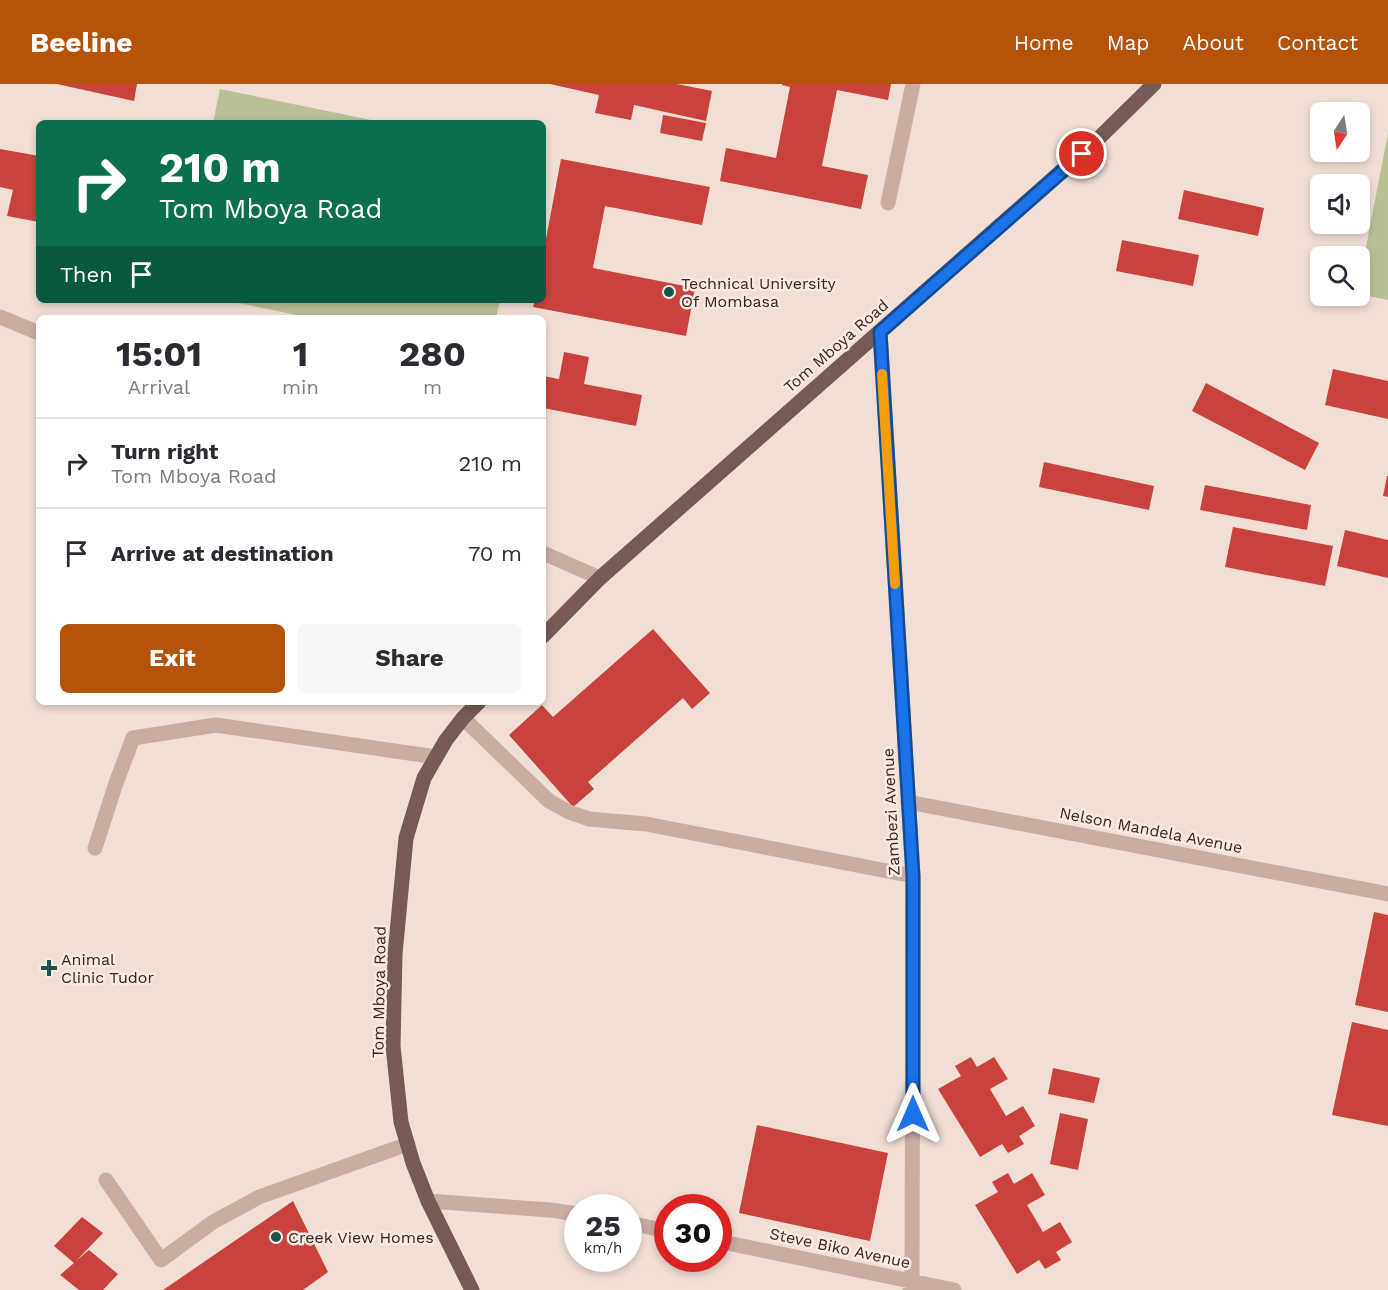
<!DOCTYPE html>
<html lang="en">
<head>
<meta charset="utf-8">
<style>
  :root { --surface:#fff; --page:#f7f7f7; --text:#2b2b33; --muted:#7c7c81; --line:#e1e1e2; --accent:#b45309 }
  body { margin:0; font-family:"Work Sans",sans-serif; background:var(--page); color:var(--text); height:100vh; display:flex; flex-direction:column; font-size:22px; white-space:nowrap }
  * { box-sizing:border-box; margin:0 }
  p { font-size:20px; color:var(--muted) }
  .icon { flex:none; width:33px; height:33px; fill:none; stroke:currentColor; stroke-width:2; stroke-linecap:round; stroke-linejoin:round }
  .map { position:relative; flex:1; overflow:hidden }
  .sheet { position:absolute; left:36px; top:231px; width:510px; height:390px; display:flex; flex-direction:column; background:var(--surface); border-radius:9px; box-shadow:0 3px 9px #0003 }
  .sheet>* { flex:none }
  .hud { position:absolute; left:36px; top:36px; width:510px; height:183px; border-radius:9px; box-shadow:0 3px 9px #0003; background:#0b6e4f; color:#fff; overflow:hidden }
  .needle { width:39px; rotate:192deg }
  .buttons { position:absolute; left:1310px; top:18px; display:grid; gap:12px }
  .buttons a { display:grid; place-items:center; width:60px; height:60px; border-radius:9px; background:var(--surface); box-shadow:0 3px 9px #0003; font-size:30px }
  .speed { position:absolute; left:564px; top:1110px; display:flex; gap:12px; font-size:30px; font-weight:700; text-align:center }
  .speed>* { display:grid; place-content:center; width:78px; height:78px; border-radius:50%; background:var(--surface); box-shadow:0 3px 9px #0003; line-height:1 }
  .speed small { font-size:15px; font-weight:400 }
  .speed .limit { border:9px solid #d22; background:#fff; color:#111 }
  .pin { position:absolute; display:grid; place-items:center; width:51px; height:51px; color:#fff; margin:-26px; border:3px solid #fff; border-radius:50%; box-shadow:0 2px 6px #0007 }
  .me { position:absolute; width:66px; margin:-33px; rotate:0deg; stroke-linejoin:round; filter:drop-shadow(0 0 4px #0008) }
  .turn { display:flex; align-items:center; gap:21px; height:126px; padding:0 24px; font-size:27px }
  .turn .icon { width:78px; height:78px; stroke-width:2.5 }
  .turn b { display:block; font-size:42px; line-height:51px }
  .then { display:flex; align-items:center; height:57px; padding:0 24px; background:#0003; gap:12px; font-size:22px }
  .eta { display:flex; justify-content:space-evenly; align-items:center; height:102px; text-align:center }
  .eta b { font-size:36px; font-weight:700; line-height:42px }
  .action { display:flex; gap:12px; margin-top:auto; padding:12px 24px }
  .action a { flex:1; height:69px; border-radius:9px; background:var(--accent); color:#fff; font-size:24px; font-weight:700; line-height:69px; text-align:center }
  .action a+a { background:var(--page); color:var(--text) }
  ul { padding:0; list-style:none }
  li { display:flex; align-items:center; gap:18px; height:90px; padding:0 24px; border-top:2px solid var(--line) }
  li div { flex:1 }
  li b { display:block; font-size:22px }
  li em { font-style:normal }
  header { display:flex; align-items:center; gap:36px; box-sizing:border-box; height:84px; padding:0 30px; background:var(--accent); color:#fff }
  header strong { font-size:28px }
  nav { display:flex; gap:33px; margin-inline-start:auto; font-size:21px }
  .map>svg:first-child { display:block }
  .green { fill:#b9c096 }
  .building { fill:#c9433c }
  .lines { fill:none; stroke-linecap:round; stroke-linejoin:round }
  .minor { stroke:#c9aca2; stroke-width:15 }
  .major { stroke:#765a55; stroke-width:15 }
  .route-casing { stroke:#114b97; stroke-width:15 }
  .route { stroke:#1a73e8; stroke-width:10 }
  .slow { stroke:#f59e0b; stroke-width:10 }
  .poi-dot { fill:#1a554e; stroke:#f9eae1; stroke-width:2 }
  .labels { text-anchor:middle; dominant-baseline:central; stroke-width:5; stroke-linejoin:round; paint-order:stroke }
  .poi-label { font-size:16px; fill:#332624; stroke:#f9eae1; text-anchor:start }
  .street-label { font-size:16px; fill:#332624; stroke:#f9eae1 }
</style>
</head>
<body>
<header>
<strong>Beeline</strong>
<nav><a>Home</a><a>Map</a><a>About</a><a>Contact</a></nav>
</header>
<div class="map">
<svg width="1388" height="1206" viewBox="0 0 1388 1206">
  <rect width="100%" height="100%" fill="#f1dfd5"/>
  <!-- green -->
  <path class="green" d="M220,5L386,39H213Z
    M1388,49V216L1359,210V199Z
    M224,216H500L496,234H311Z"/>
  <!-- building -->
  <path class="building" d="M57,0H137L134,17Z
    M550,0H677L712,7L706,37L634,21L631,36L595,29L599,11Z
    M782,0H891L888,16L837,6L822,82L868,91L861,125L720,97L726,64L776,74L790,3L782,1Z
    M663,31L706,39L702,57L660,49Z
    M0,65L39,72V138L7,132L13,106L0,103Z
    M561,75L710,103L702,141L605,122L593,184L695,204L686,252L533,223L535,216H543V171Z
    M1184,106L1264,124L1258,152L1178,135Z
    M1122,156L1199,171L1193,202L1116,187Z
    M564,268L589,273L584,300L642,311L636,342L543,324V292L559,295Z
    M1333,285L1388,297V335L1325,321Z
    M1206,299L1319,359L1305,386L1192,327Z
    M1044,378L1154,402L1149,426L1039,403Z
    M1387,392H1388V413L1383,412Z
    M1205,401L1311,421L1307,446L1200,426Z
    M1233,443L1333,462L1325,502L1225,483Z
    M1345,446L1388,456V494L1337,482Z
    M653,545L710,609L692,625L683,614L588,698L594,705L573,723L509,651L542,621L553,633Z
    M1374,828L1388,831V928L1355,921Z
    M1352,938L1388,946V1042L1332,1031Z
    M971,973L977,983L994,973L1008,995L990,1005L1006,1032L1023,1022L1035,1042L1019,1052L1024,1060L1008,1069L1002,1060L980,1073L938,1005L961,992L955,982Z
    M1053,984L1100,994L1094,1019L1048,1010Z
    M1060,1029L1088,1035L1078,1086L1050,1080Z
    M757,1041L888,1069L870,1157L739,1129Z
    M1008,1089L1014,1100L1032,1089L1045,1111L1027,1121L1043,1148L1060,1138L1072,1158L1056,1168L1061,1176L1045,1185L1039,1176L1017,1190L975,1121L998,1108L992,1098Z
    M293,1117L328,1188L303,1206H163Z
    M82,1133L103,1149L76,1177L89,1166L118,1190L103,1206H79L60,1191L74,1179L54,1162Z"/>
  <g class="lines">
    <!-- minor -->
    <path class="minor" d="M888,119L913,0
      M0,233L39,249
      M880,248L913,792L912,1197L910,1206
      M543,469L600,494
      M463,634L549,717L569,728L589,735L646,740L913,792
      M908,718L1388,810
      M95,764L116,699L133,654L216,641L436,673
      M106,1096L161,1176L213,1138L259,1113L408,1060
      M428,1117L550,1126L578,1130
      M628,1139L668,1147
      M718,1157L954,1206"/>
    <!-- major -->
    <path class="major" d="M543,552L600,494L1098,55L1154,0
      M472,1206L428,1117L413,1079L401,1038L393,962L395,870L406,754L424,694L446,656L463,634L479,618"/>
  </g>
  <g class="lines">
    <defs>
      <path id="route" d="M913,1030V792L880,248L1082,70"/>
    </defs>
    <!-- route casing -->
    <use href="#route" class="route-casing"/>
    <!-- route -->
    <use href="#route" class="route"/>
    <!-- slow -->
    <path class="slow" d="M882,290L895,500"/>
  </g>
  <!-- markers -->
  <g class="poi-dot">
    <circle cx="669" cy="208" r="6"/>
    <path d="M46 875h6v6h6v6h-6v6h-6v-6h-6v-6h6z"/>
    <circle cx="276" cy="1153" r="6"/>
  </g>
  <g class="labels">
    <!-- poi labels -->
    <g class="poi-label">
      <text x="681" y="199">Technical University<tspan x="681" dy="18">Of Mombasa</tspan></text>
      <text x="61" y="875">Animal<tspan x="61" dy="18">Clinic Tudor</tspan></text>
      <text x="288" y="1153">Creek View Homes</text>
    </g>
    <!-- street labels -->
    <g class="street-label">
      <text transform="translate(836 262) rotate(-41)">Tom Mboya Road</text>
      <text transform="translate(891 728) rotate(-93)">Zambezi Avenue</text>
      <text transform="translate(1151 746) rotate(11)">Nelson Mandela Avenue</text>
      <text transform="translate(379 908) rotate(-89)">Tom Mboya Road</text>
      <text transform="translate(840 1164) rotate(12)">Steve Biko Avenue</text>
    </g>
  </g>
</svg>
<div class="buttons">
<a><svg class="needle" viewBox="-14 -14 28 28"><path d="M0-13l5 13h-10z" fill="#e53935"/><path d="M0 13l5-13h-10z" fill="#7c7c81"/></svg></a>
<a><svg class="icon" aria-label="sound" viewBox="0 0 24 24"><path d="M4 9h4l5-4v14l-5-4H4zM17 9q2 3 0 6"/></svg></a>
<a><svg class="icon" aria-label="search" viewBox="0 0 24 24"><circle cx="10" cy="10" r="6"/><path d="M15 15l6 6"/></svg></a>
</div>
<div class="speed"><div>25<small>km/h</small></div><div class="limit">30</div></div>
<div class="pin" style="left:1082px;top:70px;background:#d93025"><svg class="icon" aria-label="arrive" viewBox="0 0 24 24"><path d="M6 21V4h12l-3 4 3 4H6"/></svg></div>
<svg class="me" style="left:913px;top:1030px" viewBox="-20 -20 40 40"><path d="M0-17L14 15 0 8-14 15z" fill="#1a73e8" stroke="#fff" stroke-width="4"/></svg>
<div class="hud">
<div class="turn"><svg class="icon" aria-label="right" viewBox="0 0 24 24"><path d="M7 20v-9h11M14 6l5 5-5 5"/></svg><div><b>210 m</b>Tom Mboya Road</div></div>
<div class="then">Then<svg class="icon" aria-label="arrive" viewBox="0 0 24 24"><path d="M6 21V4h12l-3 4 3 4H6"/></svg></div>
</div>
<section class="sheet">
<div class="eta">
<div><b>15:01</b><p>Arrival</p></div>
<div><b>1</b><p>min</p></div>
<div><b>280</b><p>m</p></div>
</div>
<ul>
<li><svg class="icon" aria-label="right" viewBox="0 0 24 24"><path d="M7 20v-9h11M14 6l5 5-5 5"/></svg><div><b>Turn right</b><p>Tom Mboya Road</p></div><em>210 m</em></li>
<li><svg class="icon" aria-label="arrive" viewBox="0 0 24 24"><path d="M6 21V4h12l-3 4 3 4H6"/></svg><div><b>Arrive at destination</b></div><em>70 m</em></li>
</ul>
<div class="action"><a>Exit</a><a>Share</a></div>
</section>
</div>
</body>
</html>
